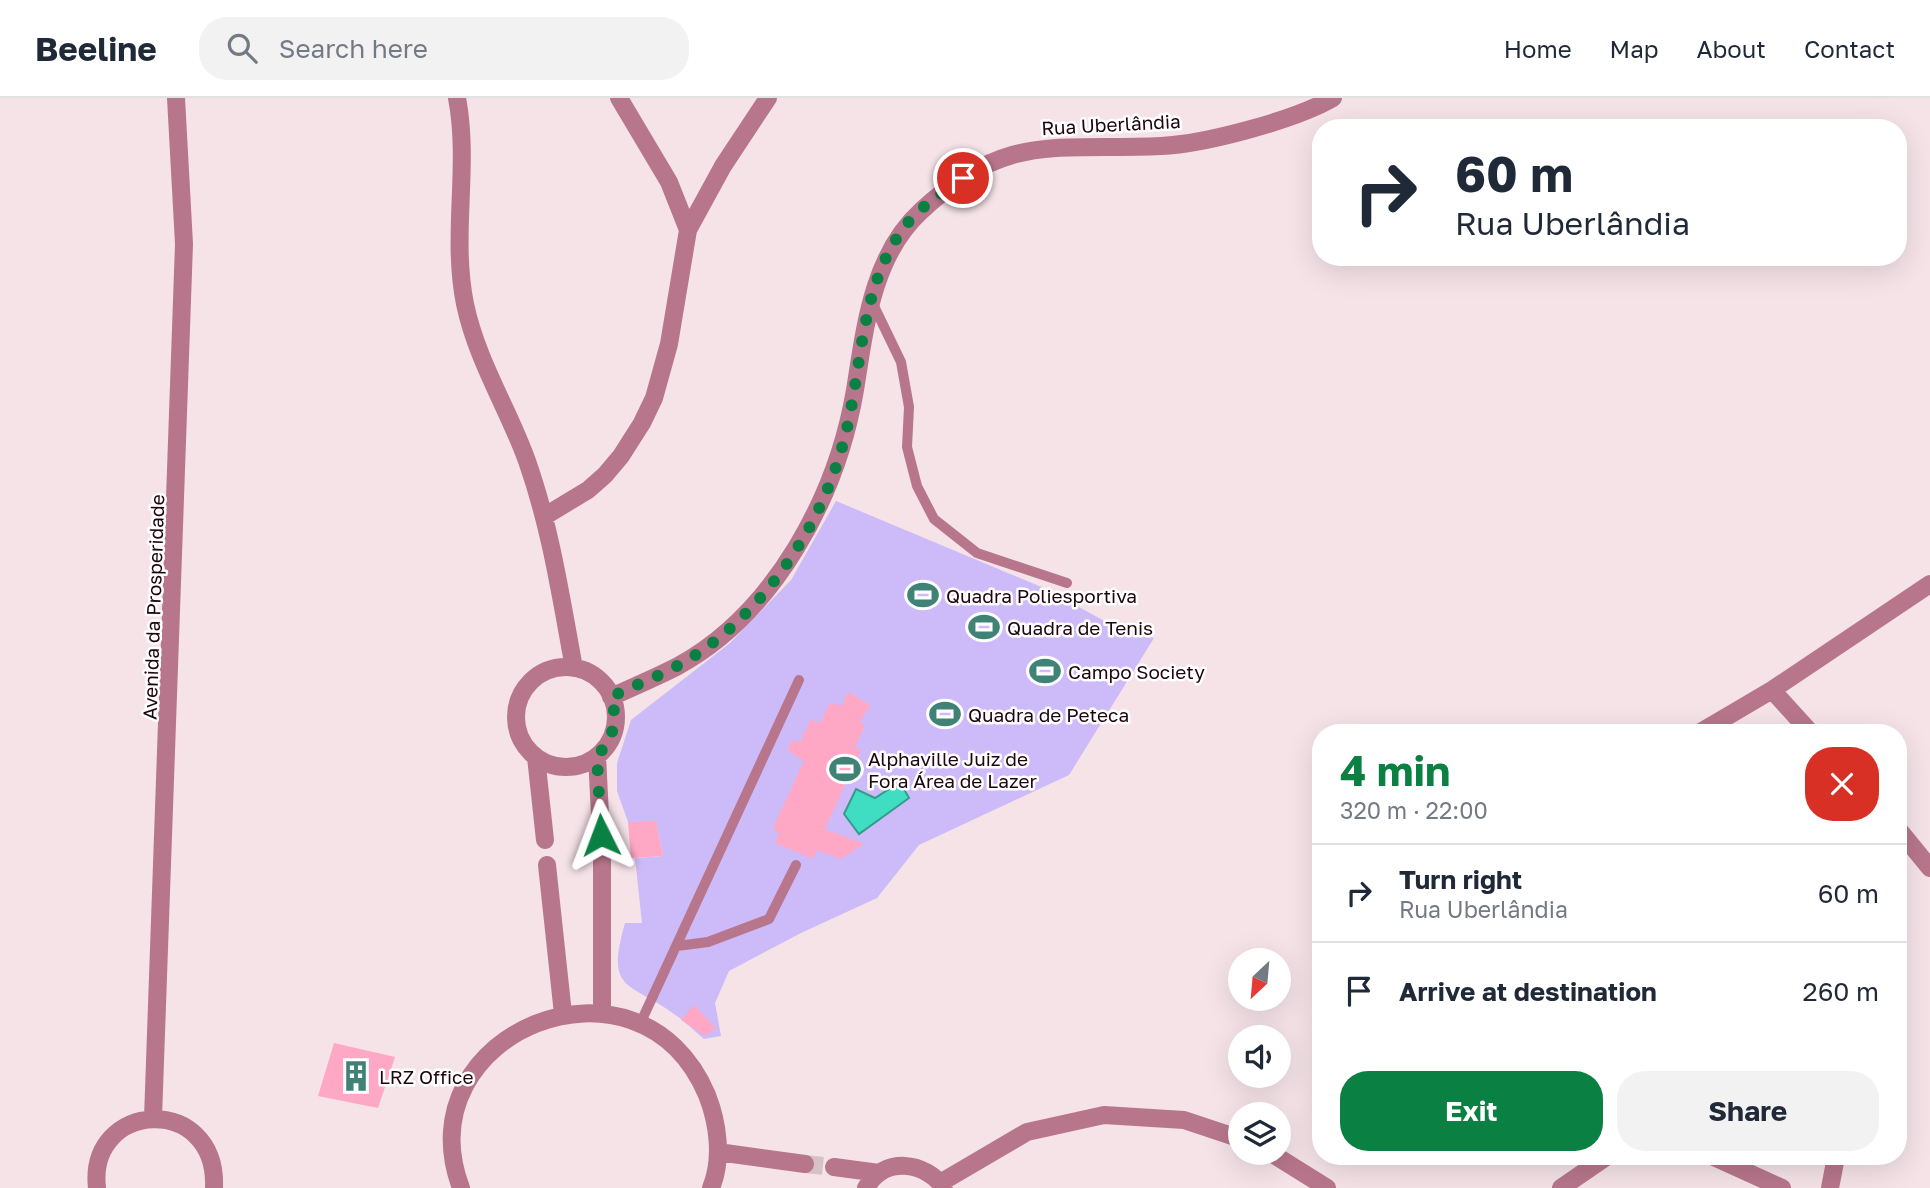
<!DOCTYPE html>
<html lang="en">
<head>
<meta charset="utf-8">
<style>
  :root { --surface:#fff; --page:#f2f2f3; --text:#1f2937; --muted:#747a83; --line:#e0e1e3; --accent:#0b8043 }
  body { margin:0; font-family:"Golos Text",sans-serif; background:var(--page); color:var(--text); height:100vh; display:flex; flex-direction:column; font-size:26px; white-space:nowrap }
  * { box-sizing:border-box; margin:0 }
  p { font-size:23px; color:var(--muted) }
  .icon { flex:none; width:38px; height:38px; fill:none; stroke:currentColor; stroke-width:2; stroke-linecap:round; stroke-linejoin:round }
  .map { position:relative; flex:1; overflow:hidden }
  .details { position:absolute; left:1312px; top:626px; width:595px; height:441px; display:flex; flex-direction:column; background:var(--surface); border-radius:28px; box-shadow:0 7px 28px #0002 }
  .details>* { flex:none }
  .hud { position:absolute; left:1312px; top:21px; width:595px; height:147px; border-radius:28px; box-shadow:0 7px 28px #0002; background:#fff; color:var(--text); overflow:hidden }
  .needle { width:46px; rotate:206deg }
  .controls { position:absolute; left:1228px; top:850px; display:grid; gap:14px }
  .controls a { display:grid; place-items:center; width:63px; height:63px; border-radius:50%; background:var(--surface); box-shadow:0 7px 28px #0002; font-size:35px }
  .pin { position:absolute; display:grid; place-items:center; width:60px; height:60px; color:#fff; margin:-30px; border:4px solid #fff; border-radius:50%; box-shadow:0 2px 7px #0007 }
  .me { position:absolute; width:77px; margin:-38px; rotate:357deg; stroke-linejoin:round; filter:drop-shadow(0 0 5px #0008) }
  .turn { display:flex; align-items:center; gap:24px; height:147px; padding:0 28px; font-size:32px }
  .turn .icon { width:91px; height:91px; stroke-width:2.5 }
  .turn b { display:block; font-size:49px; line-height:60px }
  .round { display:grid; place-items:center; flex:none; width:74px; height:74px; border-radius:28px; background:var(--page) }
  .overview { display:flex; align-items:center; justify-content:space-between; height:119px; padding:0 28px }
  h1 { font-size:42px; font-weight:700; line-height:52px; color:var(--accent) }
  .cta { display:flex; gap:14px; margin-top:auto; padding:14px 28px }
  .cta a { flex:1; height:80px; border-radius:28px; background:var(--accent); color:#fff; font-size:28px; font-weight:700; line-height:80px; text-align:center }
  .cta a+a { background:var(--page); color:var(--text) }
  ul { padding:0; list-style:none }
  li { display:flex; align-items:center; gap:21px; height:98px; padding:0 28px; border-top:2px solid var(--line) }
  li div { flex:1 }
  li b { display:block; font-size:26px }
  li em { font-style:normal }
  header { display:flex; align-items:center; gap:42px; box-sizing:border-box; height:98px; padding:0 35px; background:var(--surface); border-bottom:2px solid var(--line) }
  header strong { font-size:33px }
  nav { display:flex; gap:38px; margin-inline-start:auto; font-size:24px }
  .search { width:490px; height:63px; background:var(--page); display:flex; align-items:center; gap:18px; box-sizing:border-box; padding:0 24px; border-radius:28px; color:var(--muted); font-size:26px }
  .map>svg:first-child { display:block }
  .green { fill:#cdbaf8 }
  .water { fill:#3fddc2; stroke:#359c8c; stroke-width:2 }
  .building { fill:#ffa8c5 }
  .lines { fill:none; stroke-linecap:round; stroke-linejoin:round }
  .street-tunnel { stroke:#d5c2c7; stroke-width:18; stroke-dasharray:18 9; stroke-linecap:butt }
  .lane { stroke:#b8768c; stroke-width:10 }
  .street { stroke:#b8768c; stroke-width:18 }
  .route { stroke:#0b8043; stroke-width:12; stroke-dasharray:0 21.6 }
  .labels { text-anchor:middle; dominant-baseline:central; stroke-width:5; stroke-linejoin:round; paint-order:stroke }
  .street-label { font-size:19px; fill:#1e040e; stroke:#fff }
  .poi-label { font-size:19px; fill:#1e040e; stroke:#fff; text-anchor:start }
</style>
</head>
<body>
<header>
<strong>Beeline</strong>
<div class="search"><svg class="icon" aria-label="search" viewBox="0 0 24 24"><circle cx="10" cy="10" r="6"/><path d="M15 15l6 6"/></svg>Search here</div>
<nav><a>Home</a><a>Map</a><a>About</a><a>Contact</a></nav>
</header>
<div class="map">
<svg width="1930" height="1090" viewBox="0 0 1930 1090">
  <rect width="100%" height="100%" fill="#f5e3e8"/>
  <!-- green -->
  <path class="green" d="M836,403L1044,490L1110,526L1154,540L1069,677L919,747L877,800L801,835L729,873L715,905L721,938L704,941C694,933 685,923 674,916C629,883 605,895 625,825H642L635,760L663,758L656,724H628L617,693V665L631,622L730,545L791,482Z"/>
  <!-- water -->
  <path class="water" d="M900,684L909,700L859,736L844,716L856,691L875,700Z"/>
  <!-- building -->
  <path class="building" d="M848,594L870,607L860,624L865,627L855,650L861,652L825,731L864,746L841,761L817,752L813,761L775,745L779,735L773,730L804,663L788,653L791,642L800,644L811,622L820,625L830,605L842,608Z
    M656,723L663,758L631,760L628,724Z
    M694,907L716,930L705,938L681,922Z
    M334,945L395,959L378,1010L318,998Z"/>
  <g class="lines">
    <!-- street-tunnel -->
    <path class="street-tunnel" d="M805,1066L834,1069"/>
    <!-- lane -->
    <path class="lane" d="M873,206L901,264L909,309L907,349L917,388L934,421L977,455L1067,485
      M677,848L708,844L769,821L796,767
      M640,926L799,582"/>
    <!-- street -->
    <path class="street" d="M457,0C470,68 451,137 465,206C477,263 508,310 527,363C551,431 561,500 574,570
      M619,0L669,84L688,132
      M545,418L588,392L605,377L621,358L642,325L654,300L669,246L688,132L723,68L768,0
      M516 619a50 50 0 1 1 100 0a50 50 0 1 1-100 0Z
      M1772,592L1811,635
      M611,599C633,589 657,579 678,568C775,515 837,398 855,292C865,230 872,158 921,113C1007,33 1056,53 1161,48C1205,46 1295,22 1333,0
      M1699,635L1772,592L1930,486
      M597,658L601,737
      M536,659L545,742
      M1899,732L1930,770
      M602,762V915
      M547,767L563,916
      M153,1020L184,146L176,0
      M718,1054L805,1066
      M1271,1055L1327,1090
      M1714,1059L1782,1090
      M834,1069L879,1075
      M940,1085L1027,1034L1104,1017L1184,1022L1241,1041
      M97,1090C87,1002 218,995 214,1090
      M461,1090C402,934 640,838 707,997C718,1025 723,1061 711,1090
      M866,1090C884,1058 925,1063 944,1090
      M1561,1090L1606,1059
      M1830,1090L1836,1059"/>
  </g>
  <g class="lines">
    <!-- route -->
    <path class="route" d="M601,737L597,658C614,639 618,623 611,599C633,588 657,579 679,567C759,522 819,434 843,346C863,275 858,188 906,127C921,108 944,94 963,80"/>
  </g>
  <!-- icons -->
  <defs>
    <symbol id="stadium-bare" viewBox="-9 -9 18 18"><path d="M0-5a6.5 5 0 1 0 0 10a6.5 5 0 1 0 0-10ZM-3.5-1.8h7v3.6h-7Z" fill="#408376" stroke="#fff" stroke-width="2.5" paint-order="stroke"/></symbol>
    <symbol id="building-bare" viewBox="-9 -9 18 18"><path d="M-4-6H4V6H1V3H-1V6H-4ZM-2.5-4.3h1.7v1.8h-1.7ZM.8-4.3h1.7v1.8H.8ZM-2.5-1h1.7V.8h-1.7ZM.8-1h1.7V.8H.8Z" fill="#408376" stroke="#fff" stroke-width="2.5" paint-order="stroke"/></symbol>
  </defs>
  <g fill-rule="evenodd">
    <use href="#stadium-bare" x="901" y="475" width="44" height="44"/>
    <use href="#stadium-bare" x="962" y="507" width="44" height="44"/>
    <use href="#stadium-bare" x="1023" y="551" width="44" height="44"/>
    <use href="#stadium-bare" x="923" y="594" width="44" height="44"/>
    <use href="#stadium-bare" x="823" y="649" width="44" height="44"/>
    <use href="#building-bare" x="334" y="956" width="44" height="44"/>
  </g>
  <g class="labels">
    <!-- street labels -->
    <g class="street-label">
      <text transform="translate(1111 26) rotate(-3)">Rua Uberlândia</text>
      <text transform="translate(153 509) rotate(-88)">Avenida da Prosperidade</text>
    </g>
    <!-- poi labels -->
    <g class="poi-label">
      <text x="946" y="497">Quadra Poliesportiva</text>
      <text x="1007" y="529">Quadra de Tenis</text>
      <text x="1068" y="573">Campo Society</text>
      <text x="968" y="616">Quadra de Peteca</text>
      <text x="868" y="660">Alphaville Juiz de<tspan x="868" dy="22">Fora Área de Lazer</tspan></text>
      <text x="379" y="978">LRZ Office</text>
    </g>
  </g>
</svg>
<div class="controls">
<a><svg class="needle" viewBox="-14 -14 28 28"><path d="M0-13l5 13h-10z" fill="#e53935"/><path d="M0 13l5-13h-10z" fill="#747a83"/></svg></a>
<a><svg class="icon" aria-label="sound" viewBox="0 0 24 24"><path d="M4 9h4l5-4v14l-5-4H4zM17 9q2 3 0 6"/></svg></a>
<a><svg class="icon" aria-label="layers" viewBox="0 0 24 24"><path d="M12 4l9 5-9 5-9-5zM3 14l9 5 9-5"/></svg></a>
</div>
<div class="pin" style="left:963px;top:80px;background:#d93025"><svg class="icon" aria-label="arrive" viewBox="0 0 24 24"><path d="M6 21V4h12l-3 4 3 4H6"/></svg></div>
<svg class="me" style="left:601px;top:737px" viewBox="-20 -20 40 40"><path d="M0-17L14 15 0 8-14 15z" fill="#0b8043" stroke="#fff" stroke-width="4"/></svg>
<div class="hud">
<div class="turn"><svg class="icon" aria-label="right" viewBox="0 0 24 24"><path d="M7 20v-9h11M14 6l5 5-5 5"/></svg><div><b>60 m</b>Rua Uberlândia</div></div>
</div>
<section class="details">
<div class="overview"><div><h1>4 min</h1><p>320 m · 22:00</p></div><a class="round" style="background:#d93025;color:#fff"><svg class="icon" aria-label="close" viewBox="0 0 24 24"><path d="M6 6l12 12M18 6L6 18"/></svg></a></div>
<ul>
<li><svg class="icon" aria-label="right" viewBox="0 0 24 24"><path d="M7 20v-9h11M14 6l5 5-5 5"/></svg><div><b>Turn right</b><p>Rua Uberlândia</p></div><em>60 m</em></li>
<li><svg class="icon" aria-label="arrive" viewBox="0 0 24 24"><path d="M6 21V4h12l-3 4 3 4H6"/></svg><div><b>Arrive at destination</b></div><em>260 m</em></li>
</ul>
<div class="cta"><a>Exit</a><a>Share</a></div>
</section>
</div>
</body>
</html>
